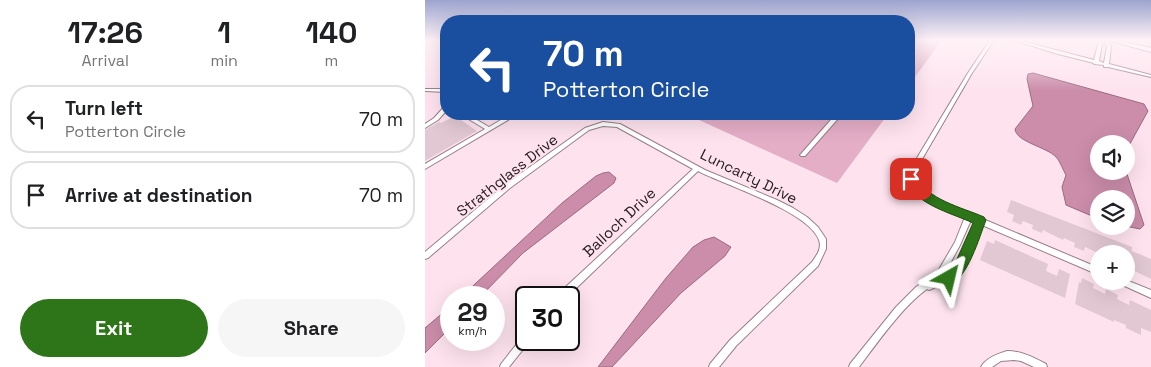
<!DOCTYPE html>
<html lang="en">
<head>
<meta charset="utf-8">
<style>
  :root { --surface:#fff; --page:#f6f6f6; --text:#202124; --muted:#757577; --line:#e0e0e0; --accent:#2d7518 }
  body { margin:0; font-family:"Space Grotesk",sans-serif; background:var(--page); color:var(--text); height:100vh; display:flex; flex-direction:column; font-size:19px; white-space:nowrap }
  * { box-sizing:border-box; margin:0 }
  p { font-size:16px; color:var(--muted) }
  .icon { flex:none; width:28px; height:28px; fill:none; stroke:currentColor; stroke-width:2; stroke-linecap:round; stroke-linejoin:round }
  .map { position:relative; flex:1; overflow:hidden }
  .drawer { display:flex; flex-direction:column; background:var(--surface); width:425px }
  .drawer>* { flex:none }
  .hud { position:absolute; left:15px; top:15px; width:475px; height:105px; border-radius:20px; box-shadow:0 5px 20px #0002; background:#1a4fa0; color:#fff; overflow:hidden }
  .buttons { position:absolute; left:665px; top:135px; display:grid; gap:10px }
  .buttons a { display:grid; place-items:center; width:45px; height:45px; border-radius:50%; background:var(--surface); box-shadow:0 5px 20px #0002; font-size:25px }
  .speed { position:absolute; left:15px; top:286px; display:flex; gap:10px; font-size:25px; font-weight:700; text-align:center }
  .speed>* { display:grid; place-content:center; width:65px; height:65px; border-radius:50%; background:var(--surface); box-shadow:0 5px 20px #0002; line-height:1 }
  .speed small { font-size:12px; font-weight:400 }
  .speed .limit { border:2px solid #111; border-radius:8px; background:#fff; color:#111 }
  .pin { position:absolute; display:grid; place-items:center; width:42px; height:42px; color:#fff; margin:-21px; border-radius:10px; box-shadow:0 2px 8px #0006 }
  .me { position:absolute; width:55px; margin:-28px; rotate:37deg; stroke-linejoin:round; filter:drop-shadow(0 0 4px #0008) }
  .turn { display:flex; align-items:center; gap:18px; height:105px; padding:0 20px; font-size:22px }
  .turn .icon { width:65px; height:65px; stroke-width:2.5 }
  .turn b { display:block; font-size:35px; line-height:42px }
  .eta { display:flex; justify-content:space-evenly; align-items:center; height:85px; text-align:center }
  .eta b { font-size:30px; font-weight:800; line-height:35px }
  .action { display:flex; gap:10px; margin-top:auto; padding:10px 20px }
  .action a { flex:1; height:58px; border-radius:30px; background:var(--accent); color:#fff; font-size:20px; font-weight:800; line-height:58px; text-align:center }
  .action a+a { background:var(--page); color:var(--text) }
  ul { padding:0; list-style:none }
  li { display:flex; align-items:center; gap:15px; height:68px; margin:0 10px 8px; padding:0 10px; border:2px solid var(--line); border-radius:20px }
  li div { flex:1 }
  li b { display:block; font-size:19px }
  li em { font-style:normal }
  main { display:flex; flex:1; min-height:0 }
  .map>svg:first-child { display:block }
  .green { fill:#e4aec7 }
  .water { fill:#cb8daa; stroke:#996a80 }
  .building { fill:#e2c8d3 }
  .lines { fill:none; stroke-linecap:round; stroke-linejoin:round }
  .street-casing { stroke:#977f8a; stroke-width:2 }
  .secondary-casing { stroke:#977f8a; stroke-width:2 }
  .street { fill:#fff; fill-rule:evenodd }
  .secondary { fill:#fff; fill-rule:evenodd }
  .route { fill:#2d7518; stroke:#1d4c10 }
  .labels { text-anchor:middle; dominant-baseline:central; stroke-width:4; stroke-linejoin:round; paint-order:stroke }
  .street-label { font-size:15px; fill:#231a1e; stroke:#fee3ee }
</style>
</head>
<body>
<main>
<section class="drawer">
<div class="eta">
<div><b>17:26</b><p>Arrival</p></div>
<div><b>1</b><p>min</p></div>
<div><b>140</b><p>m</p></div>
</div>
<ul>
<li><svg class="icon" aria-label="left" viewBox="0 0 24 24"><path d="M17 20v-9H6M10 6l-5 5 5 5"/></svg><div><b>Turn left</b><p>Potterton Circle</p></div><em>70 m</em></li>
<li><svg class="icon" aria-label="arrive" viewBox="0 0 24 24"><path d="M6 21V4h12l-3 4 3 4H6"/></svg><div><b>Arrive at destination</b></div><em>70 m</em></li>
</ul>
<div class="action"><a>Exit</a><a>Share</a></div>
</section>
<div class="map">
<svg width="726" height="367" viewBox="0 0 726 367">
  <rect width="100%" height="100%" fill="#fee3ee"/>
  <!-- green -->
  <path class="green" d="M484,40H517L484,85Z
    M261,114H463L412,183Z"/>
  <!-- water -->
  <path class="water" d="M608,73L719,104L723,111L701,151V144H674V171H701L719,225L715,229L700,226H701V199H674V219L641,205L637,187L641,175C638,170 635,161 631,157C622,147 591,142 590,129L608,106L602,79L603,74Z
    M184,172L191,178L189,183L98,253L55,297H36L137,203L171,176L178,173Z
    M289,237L306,247L300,256L256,293L187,367H173L241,278L268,247L279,240Z
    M26,306V327L0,353V328Z"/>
  <!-- building -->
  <path class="building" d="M30,116L52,131L0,161V130L14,122L16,123Z
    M586,200L707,247V251L726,259V279L701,267V254H671V252L660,247L659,251L649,247L650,243L639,238L638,240L618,230L617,233L607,229L608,225L598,221L596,225L587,221L589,215L582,212Z
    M570,240L623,264L621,271L632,276L634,269L645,274L640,298L555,260L562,241L569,244Z
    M657,278L669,284L668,288L680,294L681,289L693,295L692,299L704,305L705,300L726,310V332L716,328V335L701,328V325L689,320V322L650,304L654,282L656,283Z"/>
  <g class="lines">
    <defs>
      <path id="street" d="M565,40H569L547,73L489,173L492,186L506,197L557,218L558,219L674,268V275L557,225L540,265L527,280L504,290L502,289C477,307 453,342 434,367H424L425,364L471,307L491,287L512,273L530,242L540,217L502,201L487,189L483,173L543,73ZM546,220L551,222C544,238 534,270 518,277L535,245Z
        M588,40H593L669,60L673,44L677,40H682L686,46L684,64L726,75V77L683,67H679V65L669,64V63L633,54ZM679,42L682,46L679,63L674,61L677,44Z
        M0,89H21V92L0,91Z
        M21,106V111L13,120L0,128V124L9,118L19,107Z
        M37,114H42L64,127L86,114H93L0,169V164L60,129L37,115Z
        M411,114H417L380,156H376L375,155L376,154Z
        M178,122L195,124L280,170L352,200L368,208L382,217L393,227L401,239V249L393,266L311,346L294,367H284L285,364L305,340L387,262C392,255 397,248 394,240C383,211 302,186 273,171L141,298H131L132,295L268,169L192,127L178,126L164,130L85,188L3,258L0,259V252L81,184L160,128Z
        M701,280L726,290V298L693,283L692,281H701Z
        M101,335V340H105L104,342L84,367H75L76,364L98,336Z
        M582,351C596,351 608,357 621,364L622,367H609L596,361L589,360L576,361L567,367H556C561,358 572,354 582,351Z"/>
      <path id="secondary" d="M682,40H691L726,48V52Z"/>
    </defs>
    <!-- street casing -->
    <use href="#street" class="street-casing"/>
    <!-- secondary casing -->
    <use href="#secondary" class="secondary-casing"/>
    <!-- street -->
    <use href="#street" class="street"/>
    <!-- secondary -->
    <use href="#secondary" class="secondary"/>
  </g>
  <!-- sky -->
  <linearGradient id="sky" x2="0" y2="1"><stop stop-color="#9ca4cf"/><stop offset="0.44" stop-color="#fff2f7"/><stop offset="1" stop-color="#fff2f7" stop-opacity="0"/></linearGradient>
  <rect width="726" height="91" fill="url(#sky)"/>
  <!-- route -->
  <path class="route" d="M486,175L490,176C503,200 536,207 559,217L561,220C554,238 543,278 524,285L519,283L517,278L532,259L548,223C524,212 491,205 480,179Z"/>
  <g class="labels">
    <!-- street labels -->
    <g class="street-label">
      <text transform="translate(82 175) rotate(-38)">Strathglass Drive</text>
      <text transform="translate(324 176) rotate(26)">Luncarty Drive</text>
      <text transform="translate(194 222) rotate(-43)">Balloch Drive</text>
    </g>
  </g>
</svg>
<div class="buttons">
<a><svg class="icon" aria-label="sound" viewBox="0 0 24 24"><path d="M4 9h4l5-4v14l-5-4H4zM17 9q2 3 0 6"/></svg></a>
<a><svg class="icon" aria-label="layers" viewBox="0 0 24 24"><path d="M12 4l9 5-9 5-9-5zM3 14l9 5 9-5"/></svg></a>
<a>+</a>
</div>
<div class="speed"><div>29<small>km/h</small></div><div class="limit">30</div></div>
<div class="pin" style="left:486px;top:179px;background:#d93025"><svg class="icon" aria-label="arrive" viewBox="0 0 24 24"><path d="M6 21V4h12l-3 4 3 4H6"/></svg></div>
<svg class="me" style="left:524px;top:278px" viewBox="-20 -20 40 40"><path d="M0-17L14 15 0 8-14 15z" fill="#2d7518" stroke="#fff" stroke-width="4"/></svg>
<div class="hud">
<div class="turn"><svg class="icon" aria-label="left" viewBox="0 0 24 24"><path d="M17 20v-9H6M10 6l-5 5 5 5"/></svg><div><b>70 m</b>Potterton Circle</div></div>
</div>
</div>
</main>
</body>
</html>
